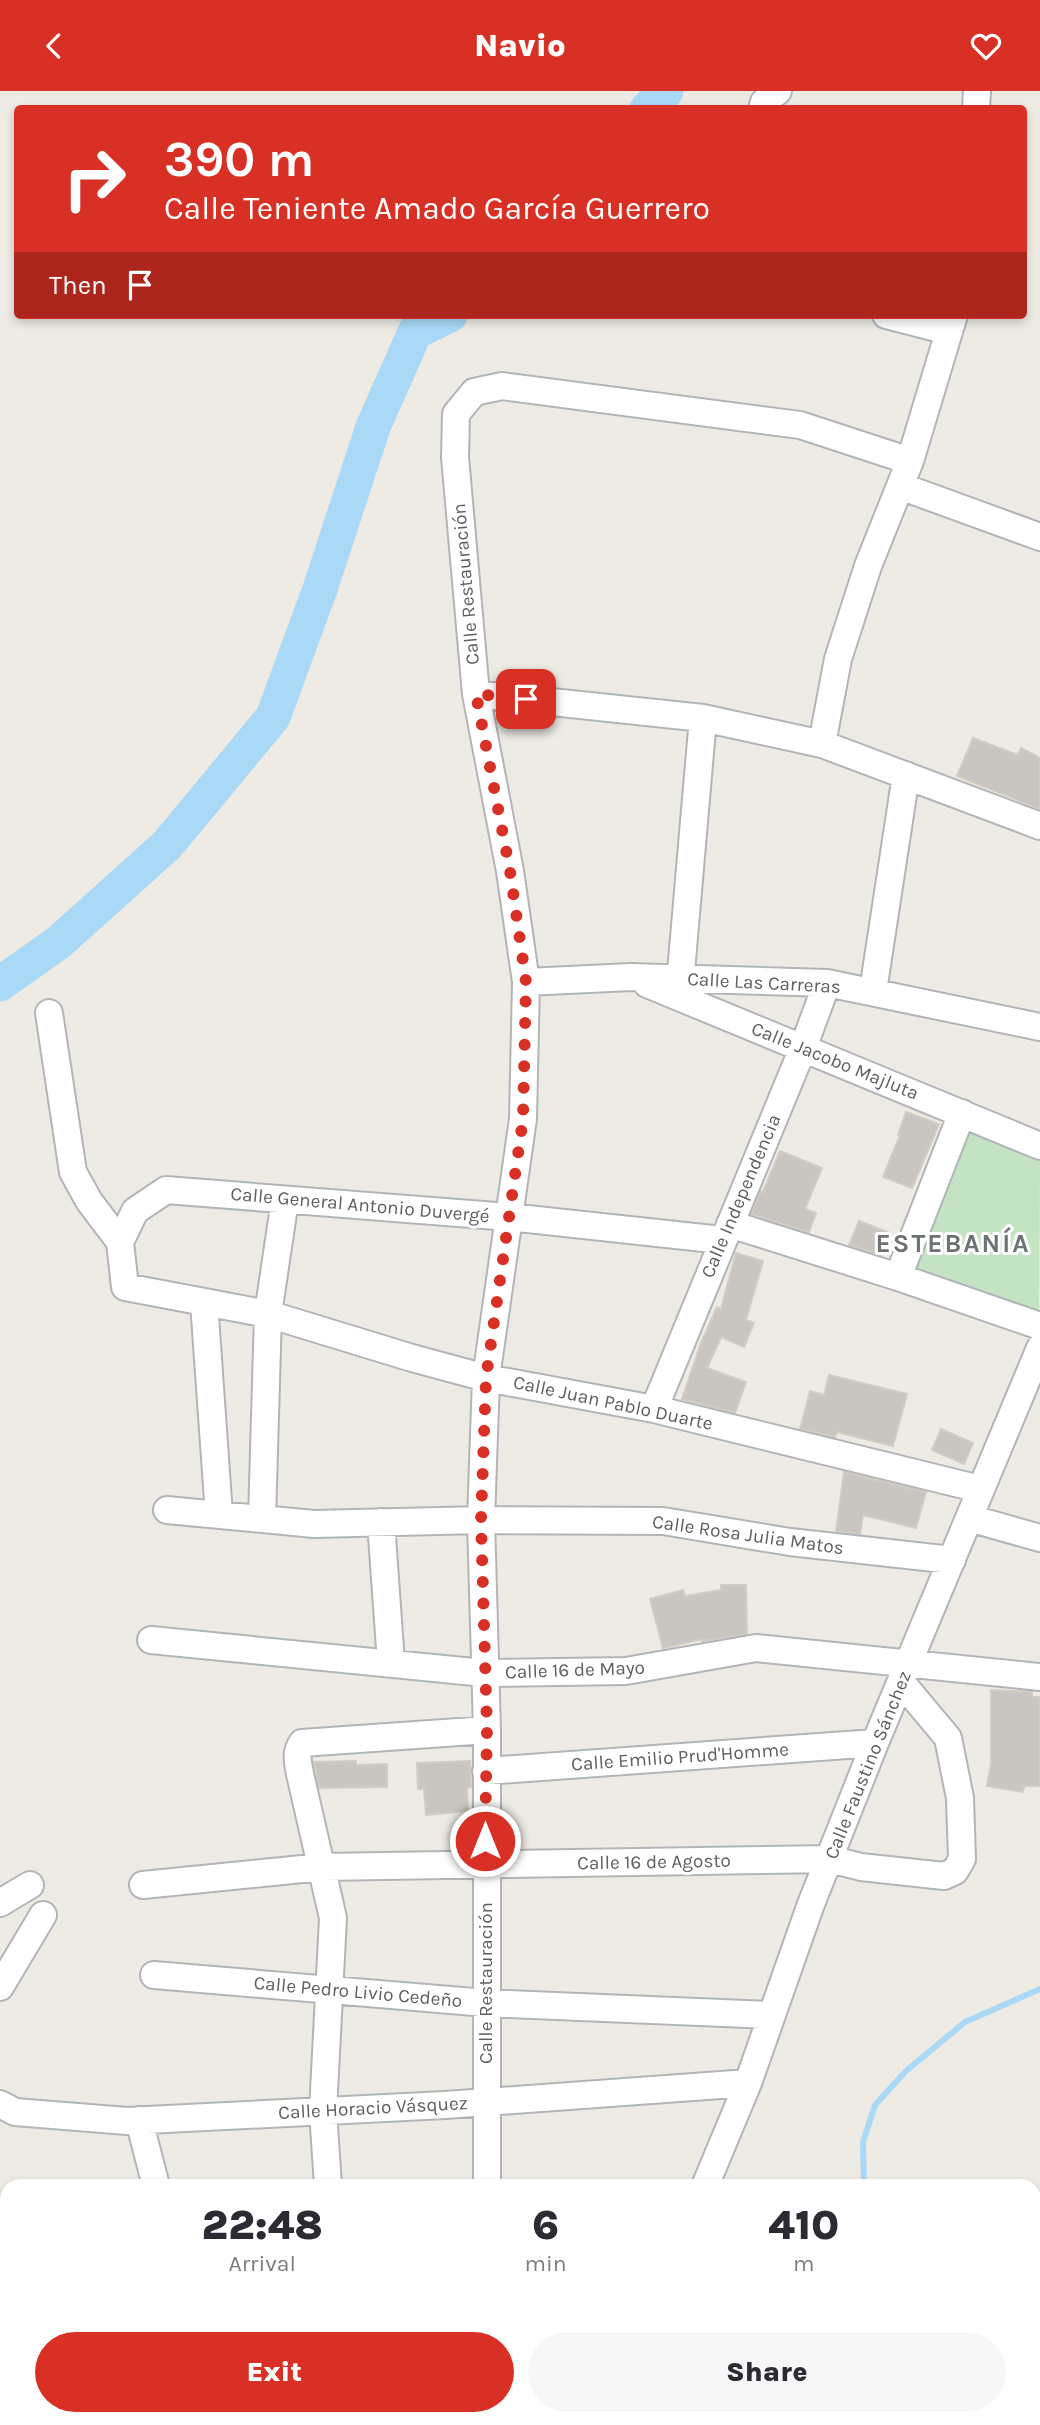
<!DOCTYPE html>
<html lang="en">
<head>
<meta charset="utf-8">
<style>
  :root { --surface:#fff; --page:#f7f7f7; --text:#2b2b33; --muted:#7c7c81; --accent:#d93025 }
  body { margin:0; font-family:Karla,sans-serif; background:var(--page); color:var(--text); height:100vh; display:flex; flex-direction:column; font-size:26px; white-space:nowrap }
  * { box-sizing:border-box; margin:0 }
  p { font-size:23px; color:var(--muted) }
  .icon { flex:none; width:38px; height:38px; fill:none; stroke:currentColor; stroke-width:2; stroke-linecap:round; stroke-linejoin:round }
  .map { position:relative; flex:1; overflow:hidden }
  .details { position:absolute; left:0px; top:2088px; width:1041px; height:247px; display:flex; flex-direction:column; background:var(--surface); border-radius:21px 21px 0 0; box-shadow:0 4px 10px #0003 }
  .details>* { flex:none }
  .hud { position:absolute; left:14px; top:14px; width:1013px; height:214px; border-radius:7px; box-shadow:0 4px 10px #0003; background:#d93025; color:#fff; overflow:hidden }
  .pin { position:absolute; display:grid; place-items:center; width:60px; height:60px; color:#fff; margin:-30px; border-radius:14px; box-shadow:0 4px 10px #0006 }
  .me { position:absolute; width:77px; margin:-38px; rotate:0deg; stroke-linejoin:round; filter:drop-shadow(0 0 5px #0008) }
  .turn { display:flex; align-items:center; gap:24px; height:147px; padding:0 35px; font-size:32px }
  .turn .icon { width:91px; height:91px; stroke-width:2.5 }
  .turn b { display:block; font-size:49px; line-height:60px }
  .then { display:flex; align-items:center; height:66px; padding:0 35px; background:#0003; gap:14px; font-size:26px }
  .eta { display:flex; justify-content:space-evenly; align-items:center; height:119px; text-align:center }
  .eta b { font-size:42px; font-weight:800; line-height:49px }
  .cta { display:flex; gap:14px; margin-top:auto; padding:14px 35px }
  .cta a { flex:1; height:80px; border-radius:42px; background:var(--accent); color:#fff; font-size:28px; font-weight:800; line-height:80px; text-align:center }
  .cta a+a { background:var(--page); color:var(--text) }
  header { display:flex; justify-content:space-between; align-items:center; height:91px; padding:0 35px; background:var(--accent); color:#fff; font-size:32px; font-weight:800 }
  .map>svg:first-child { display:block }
  .green { fill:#c4e3c3 }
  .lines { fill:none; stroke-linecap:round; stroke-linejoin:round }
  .stream { stroke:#aad9f8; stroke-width:6 }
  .river { stroke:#aad9f8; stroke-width:35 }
  .building { fill:#c9c6c1; stroke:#d2ccc3; stroke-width:2 }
  .minor-casing { stroke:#b2b5b8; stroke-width:30 }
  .path { stroke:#9cc4a6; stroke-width:3.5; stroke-dasharray:7 3.5; stroke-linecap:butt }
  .minor { stroke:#fff; stroke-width:26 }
  .route { stroke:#d93025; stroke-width:12; stroke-dasharray:0 21.6 }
  .labels { text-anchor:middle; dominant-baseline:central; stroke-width:6; stroke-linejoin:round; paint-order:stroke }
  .street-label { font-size:19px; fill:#5c6063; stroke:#fff }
  .district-label { font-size:26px; font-weight:bold; letter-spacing:2px; fill:#6d7275; stroke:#fff }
</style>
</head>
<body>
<header><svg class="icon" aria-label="back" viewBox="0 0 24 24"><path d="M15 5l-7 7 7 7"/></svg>Navio<svg class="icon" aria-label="heart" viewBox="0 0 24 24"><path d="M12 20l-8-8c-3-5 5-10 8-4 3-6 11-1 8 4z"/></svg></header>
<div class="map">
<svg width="1040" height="2334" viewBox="0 0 1040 2334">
  <rect width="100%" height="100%" fill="#edebe4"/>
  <!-- green -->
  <path class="green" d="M968,1040L1040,1069L1039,1221L911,1179Z"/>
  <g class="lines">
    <!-- stream -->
    <path class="stream" d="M864,2095L863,2051L875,2014L906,1980L965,1931L1040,1898
      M913,2328L914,2334"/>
    <!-- river -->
    <path class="river" d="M647,18L666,0
      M0,893L59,851L167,754L273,626L320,498L373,336L415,241L450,224"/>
  </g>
  <!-- building -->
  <path class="building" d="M973,647L1018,664L1021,657L1040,667V718L957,685Z
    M906,1021L939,1033L912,1097L883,1086L900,1044H898Z
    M780,1060L822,1077L805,1118L816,1122L809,1141L751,1123L761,1100L763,1101Z
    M859,1130L890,1142L881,1164L849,1154Z
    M736,1162L763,1170L746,1229L754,1232L744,1256L721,1246L707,1277L746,1291L735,1322L682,1308L701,1252L717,1216L721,1218Z
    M829,1284L907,1303L893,1355L837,1341L835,1346L800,1338L810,1300L824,1304Z
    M941,1338L973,1352L964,1373L932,1359Z
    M844,1381L926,1401L916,1437L863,1424L860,1443L836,1440Z
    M721,1494H746L747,1543L702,1550V1548L663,1557L650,1508L683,1499L685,1505L721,1499Z
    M991,1599L1032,1601V1606H1040V1695H1024L1023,1701L987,1695L991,1673Z
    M356,1670V1674L387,1673V1696L319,1697L314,1671Z
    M470,1670L471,1696L467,1697L468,1720L426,1724L424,1698H418L417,1672Z"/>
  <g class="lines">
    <defs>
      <path id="minor" d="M762,18L764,11L778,0
        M976,18L977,0
        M886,224L948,240
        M900,395L1040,446
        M476,603L703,627L822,653L1040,735
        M822,653L838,568L868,475L910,370L954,224
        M526,891L631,886L827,892L1040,936
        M647,893L1040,1055
        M873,900L906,684
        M679,904L703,627
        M49,922L73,1081L89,1110L120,1151
        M730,1133L898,1186L1040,1235
        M722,1149L509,1126L166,1099L135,1120L120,1151L125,1196L268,1223L412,1267L486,1287L654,1318L980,1398
        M898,1186L962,1022
        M204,1211L219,1424
        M654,1318L803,957L827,892
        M167,1419L314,1433L481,1429L663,1430L790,1451L952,1469
        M969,1427L1040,1447
        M262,1428L268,1223L285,1109
        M381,1431L391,1572
        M151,1549L484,1582L626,1580L756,1557L1040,1586
        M486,1680L875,1652
        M143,1794L322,1776L830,1768L861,1776L944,1785L955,1780L962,1768L960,1707L948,1647L902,1592
        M0,1812L30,1794
        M154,1884L486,1912L772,1924
        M0,1896L43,1824
        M0,2013L15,2021L127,2030L445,2014L748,1992
        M139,2029L156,2095
        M328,2095L323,2020L333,1827L300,1683C298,1671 295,1662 302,1652L487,1639
        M487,2095V1639L481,1429L486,1287L523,1028L526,891L510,780L476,603L455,366L456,323L474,301L502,295L800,334L910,370
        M705,2095L748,1992L811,1813L875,1652L1040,1257
        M0,2190L7,2189
        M208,2328L209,2334
        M344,2328L345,2334
        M991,2328L1032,2334
        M141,2334L160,2328
        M603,2334L606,2328
        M848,2334L852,2328"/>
    </defs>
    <!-- minor casing -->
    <use href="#minor" class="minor-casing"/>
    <!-- path -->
    <path class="path" d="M0,2293L7,2310
      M14,2328L17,2334"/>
    <!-- minor -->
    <use href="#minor" class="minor"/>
  </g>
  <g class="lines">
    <!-- route -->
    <path class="route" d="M485,1750L487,1639L481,1429L486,1287L523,1028L526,891L510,780L476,603L526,608"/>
  </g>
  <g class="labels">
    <!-- street labels -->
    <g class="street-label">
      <text transform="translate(466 493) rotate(-95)">Calle Restauración</text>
      <text transform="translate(764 892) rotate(3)">Calle Las Carreras</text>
      <text transform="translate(835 970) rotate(22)">Calle Jacobo Majluta</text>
      <text transform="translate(741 1105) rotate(-67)">Calle Independencia</text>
      <text transform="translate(360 1114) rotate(5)">Calle General Antonio Duvergé</text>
      <text transform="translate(613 1312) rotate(12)">Calle Juan Pablo Duarte</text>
      <text transform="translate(748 1444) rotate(8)">Calle Rosa Julia Matos</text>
      <text transform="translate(575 1579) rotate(-2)">Calle 16 de Mayo</text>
      <text transform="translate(680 1666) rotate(-4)">Calle Emilio Prud'Homme</text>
      <text transform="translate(868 1674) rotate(-68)">Calle Faustino Sánchez</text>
      <text transform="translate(654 1771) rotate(-1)">Calle 16 de Agosto</text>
      <text transform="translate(486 1892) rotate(-90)">Calle Restauración</text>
      <text transform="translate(358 1901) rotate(5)">Calle Pedro Livio Cedeño</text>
      <text transform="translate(373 2017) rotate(-3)">Calle Horacio Vásquez</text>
    </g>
    <!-- district labels -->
    <g class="district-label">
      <text x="953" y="1152">ESTEBANÍA</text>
    </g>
  </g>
</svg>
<div class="pin" style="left:526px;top:608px;background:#d93025"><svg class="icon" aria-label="arrive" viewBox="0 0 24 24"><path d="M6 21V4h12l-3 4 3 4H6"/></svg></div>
<svg class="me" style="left:485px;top:1750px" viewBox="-20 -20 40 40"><circle r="17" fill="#d93025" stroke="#fff" stroke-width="3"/><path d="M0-11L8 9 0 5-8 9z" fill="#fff"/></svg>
<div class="hud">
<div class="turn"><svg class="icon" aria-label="right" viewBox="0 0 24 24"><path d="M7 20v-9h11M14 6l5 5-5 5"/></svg><div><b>390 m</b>Calle Teniente Amado García Guerrero</div></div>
<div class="then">Then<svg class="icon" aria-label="arrive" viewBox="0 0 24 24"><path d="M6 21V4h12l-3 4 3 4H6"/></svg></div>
</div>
<section class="details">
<div class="eta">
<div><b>22:48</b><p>Arrival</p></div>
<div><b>6</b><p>min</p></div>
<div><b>410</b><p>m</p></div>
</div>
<div class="cta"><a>Exit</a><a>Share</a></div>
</section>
</div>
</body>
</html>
